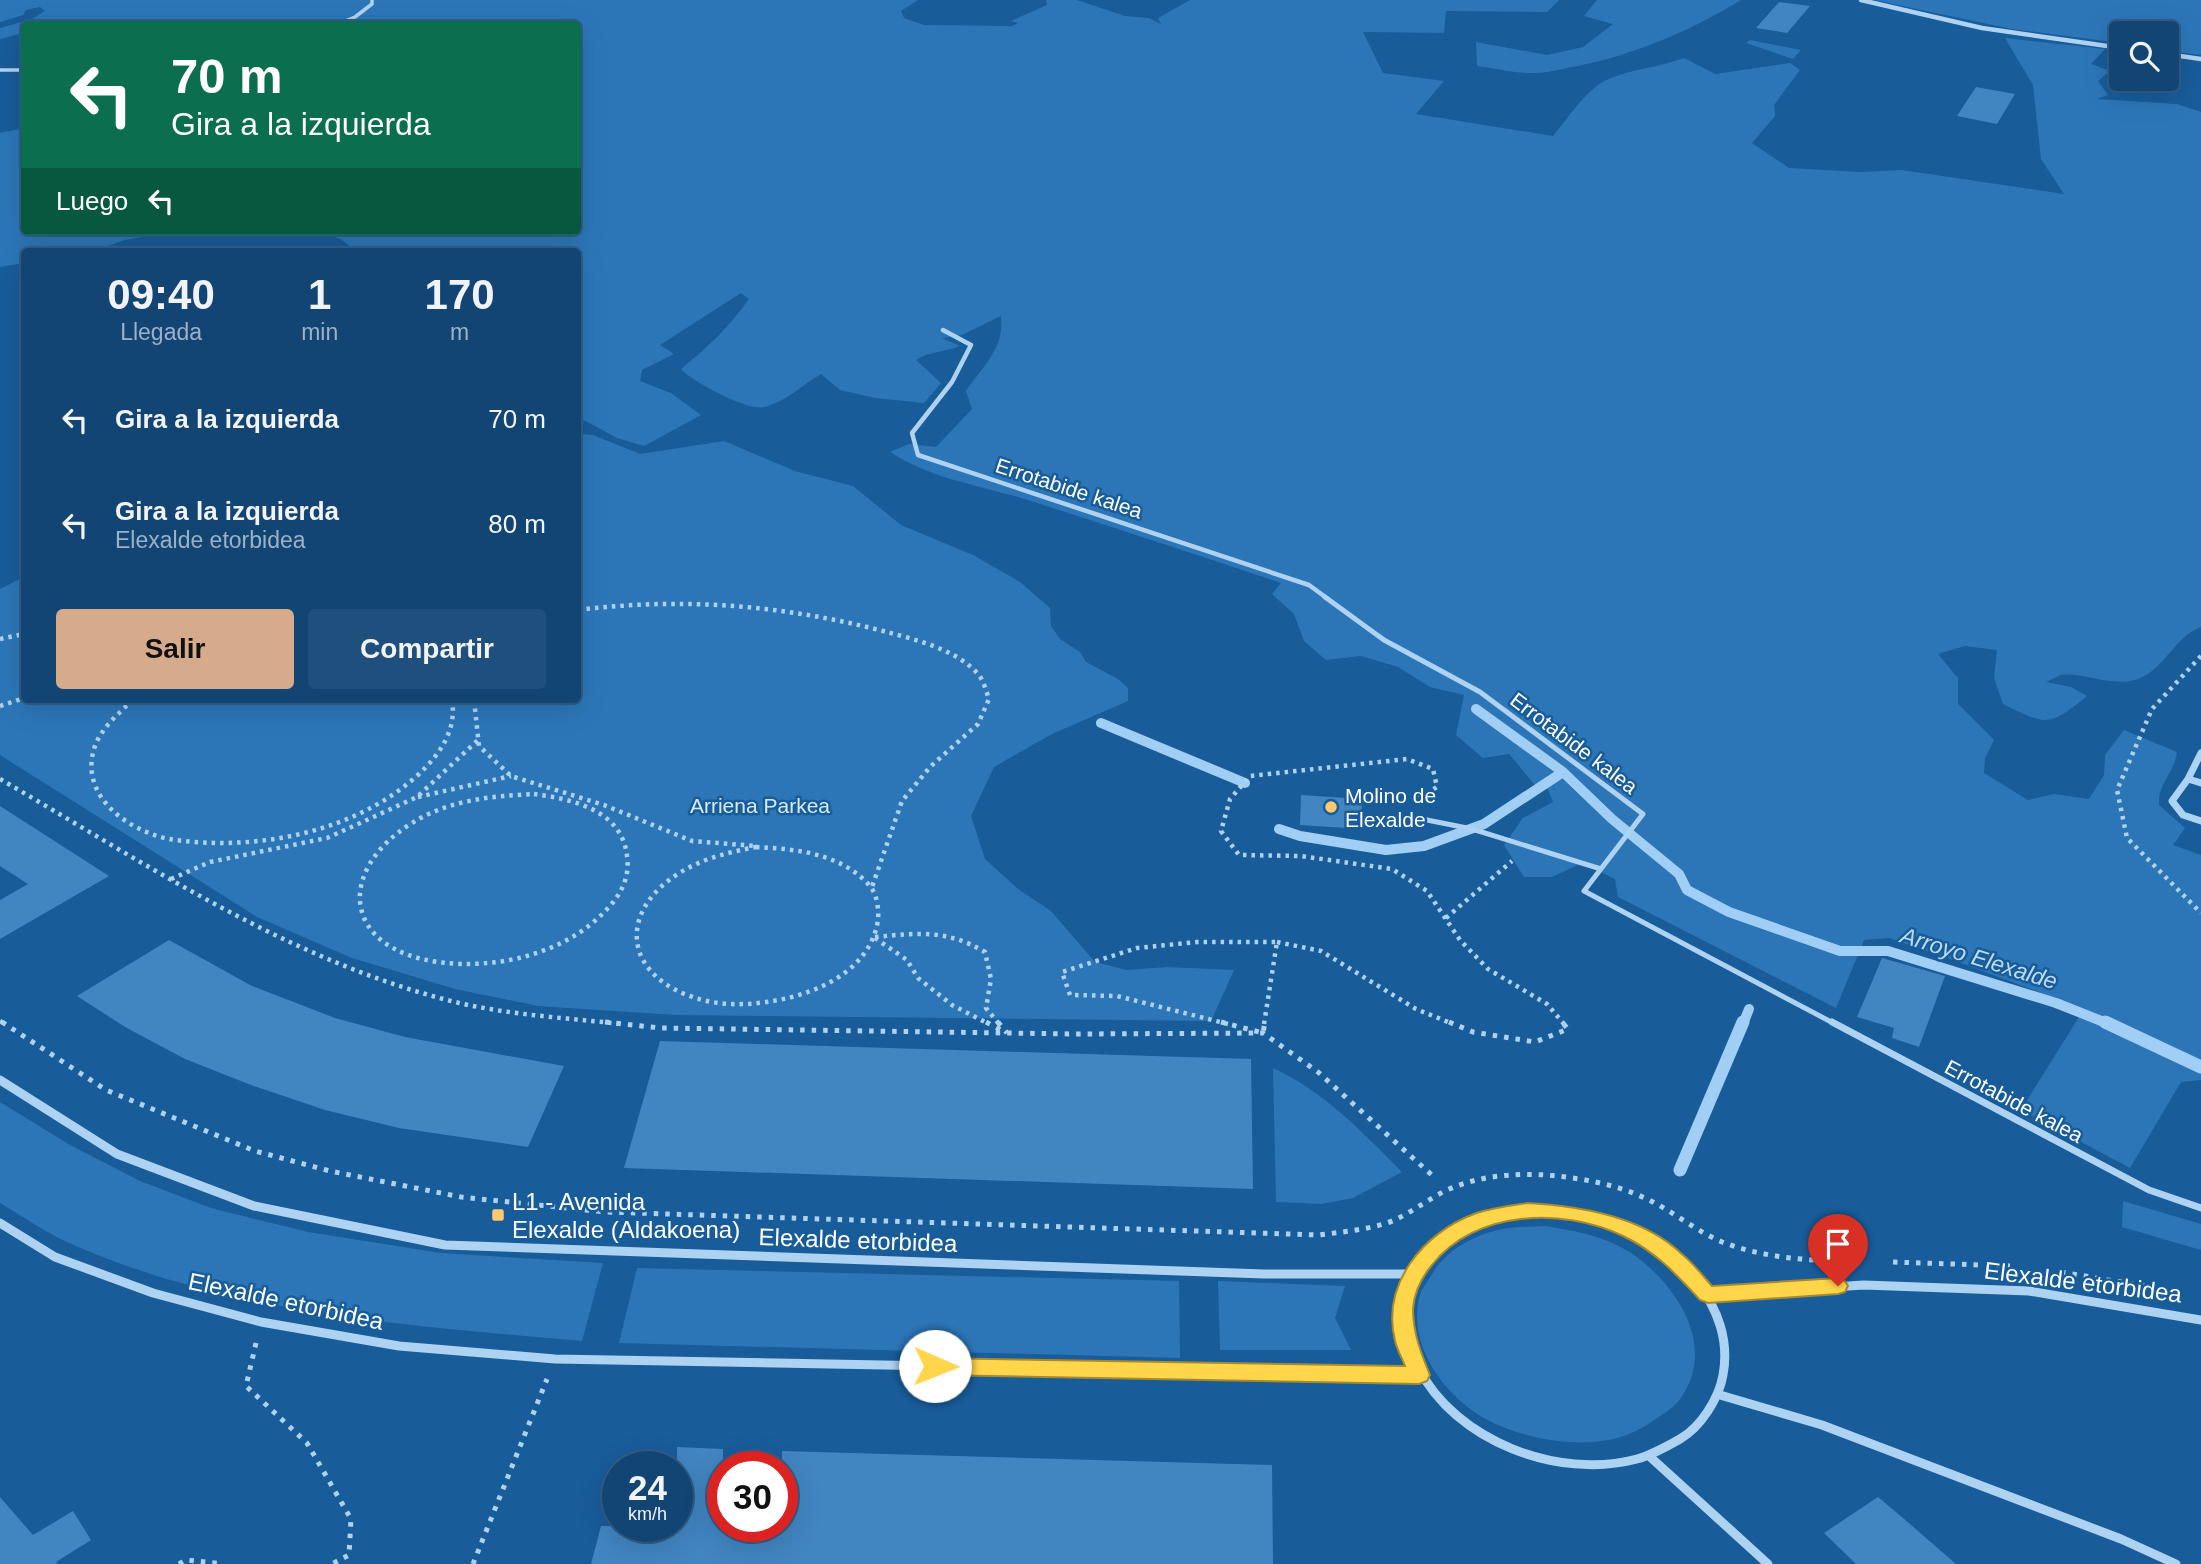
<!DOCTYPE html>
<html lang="es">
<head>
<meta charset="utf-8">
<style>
  :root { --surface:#124574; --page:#1f4f7c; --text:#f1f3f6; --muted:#9cb1c5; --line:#315d86; --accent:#d6ab8b }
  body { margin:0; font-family:Arial,sans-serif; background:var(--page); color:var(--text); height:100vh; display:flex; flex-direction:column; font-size:26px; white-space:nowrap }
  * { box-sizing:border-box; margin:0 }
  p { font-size:23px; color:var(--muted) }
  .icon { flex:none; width:38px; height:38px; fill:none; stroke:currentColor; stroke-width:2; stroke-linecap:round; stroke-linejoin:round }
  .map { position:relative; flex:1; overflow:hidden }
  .details { position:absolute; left:21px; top:248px; width:560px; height:455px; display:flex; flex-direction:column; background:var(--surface); border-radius:7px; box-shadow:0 7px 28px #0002,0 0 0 2px var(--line) }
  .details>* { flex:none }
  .guide { position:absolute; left:21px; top:21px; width:560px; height:214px; border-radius:7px; box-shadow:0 7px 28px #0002,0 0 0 2px var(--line); background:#0b6e4f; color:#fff; overflow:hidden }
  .controls { position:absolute; left:2109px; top:21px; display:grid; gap:14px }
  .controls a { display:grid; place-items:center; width:70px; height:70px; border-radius:7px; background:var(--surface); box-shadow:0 7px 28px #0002,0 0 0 2px var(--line); font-size:35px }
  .speed { position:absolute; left:602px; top:1451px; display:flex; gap:14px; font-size:35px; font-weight:700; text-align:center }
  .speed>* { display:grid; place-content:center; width:91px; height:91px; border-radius:50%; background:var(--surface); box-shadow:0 7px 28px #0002,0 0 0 2px var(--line); line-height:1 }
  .speed small { font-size:18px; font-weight:400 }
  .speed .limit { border:10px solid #d22; background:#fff; color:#111 }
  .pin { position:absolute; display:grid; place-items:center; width:60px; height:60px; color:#fff; margin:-72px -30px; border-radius:50% 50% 50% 0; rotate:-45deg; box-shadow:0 0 7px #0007 }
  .pin .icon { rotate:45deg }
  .me { position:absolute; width:77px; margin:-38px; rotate:91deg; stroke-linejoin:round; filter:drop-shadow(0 0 5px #0008) }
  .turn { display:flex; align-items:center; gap:24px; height:147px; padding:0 35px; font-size:32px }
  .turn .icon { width:91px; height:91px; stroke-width:2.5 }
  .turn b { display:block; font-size:49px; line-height:60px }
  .then { display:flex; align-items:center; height:66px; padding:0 35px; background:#0003; gap:14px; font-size:26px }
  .eta { display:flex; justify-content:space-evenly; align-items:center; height:119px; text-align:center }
  .eta b { font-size:42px; font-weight:600; line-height:49px }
  .primary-button { display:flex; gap:14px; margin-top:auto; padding:14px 35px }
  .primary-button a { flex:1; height:80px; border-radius:7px; background:var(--accent); color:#111; font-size:28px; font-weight:600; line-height:80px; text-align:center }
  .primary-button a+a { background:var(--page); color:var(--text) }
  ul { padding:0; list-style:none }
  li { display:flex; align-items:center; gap:21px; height:105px; padding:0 35px }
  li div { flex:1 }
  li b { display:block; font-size:26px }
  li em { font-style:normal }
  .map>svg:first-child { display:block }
  .green { fill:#2c76b8 }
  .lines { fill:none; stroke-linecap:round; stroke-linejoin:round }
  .stream-far1 { stroke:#a0cef4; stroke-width:10 }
  .stream { stroke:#a0cef4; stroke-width:13 }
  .building { fill:#4185c1 }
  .path-far1 { stroke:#aed2f2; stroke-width:4.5; stroke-dasharray:3.5 5; stroke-linecap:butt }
  .path { stroke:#aed2f2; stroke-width:5; stroke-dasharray:4.5 7; stroke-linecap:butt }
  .lane-far3 { stroke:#aed2f2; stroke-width:3.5 }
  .lane-far2 { stroke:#aed2f2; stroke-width:4.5 }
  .lane-far1 { stroke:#aed2f2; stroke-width:5 }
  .lane { stroke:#aed2f2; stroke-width:7 }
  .street-far2 { stroke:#aed2f2; stroke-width:4.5 }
  .street-far1 { stroke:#aed2f2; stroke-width:7 }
  .street { stroke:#aed2f2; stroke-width:9 }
  .route { fill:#ffd54a; stroke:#a68a30; stroke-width:2 }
  .poi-dot { fill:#ffc96e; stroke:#185c9a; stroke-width:2.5 }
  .labels { text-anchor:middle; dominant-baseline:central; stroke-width:5; stroke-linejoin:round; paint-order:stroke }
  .street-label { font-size:21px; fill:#fff; stroke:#185c9a }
  .poi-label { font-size:21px; fill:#fff; stroke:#185c9a; text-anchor:start }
  .park-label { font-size:21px; fill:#d5eafc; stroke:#185c9a }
  .water-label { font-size:23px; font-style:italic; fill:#badcf8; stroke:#185c9a }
  .near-poi-label { font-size:24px; fill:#fff; stroke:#185c9a; text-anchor:start }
  .near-street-label { font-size:24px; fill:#fff; stroke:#185c9a }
</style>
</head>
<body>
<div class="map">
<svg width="2201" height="1564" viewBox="0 0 2201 1564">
  <rect width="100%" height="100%" fill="#185c9a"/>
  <!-- green -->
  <path class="green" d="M0,0H918L901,11L904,18L924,25L1012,26L1018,23L1011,21L1047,5L1046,0H1077L1125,16L1149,18L1161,24L1158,18L1190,0H1559L1547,12L1446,11L1444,33L1363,32L1383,73L1444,81L1416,114L1553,136C1569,117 1587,87 1611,78C1634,69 1660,67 1684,58L1715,74L1790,63L1800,70L1774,105L1775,116L1752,143L1789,168L1860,172L1901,170L2064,194L2041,159L2033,85L2005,38L2105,49L2091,64L2110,71L2098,81L2108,95L2097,99L2177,104L2201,112V627C2175,636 2165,669 2138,679C2112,688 2084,672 2061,675C2057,676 2051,680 2046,682L2071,687L2087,696C2048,728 2046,725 2003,704L1994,678L1997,650L1965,646L1938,654L1958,678V704L1994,740L1985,758L1984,773L2028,800L2054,794L2089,799L2104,775L2105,755L2124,730L2177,752C2174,775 2158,782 2159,805L2185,828L2173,845L2201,855V1080L2181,1082L2130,1168L2021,1110L2084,1009L1945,957L1889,938L1864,940L1836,1008L1618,897L1615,879L1582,863L1552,877H1524L1504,845L1523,818L1553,802L1547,787L1535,785L1509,754L1483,758L1456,735L1464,695L1430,687L1398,667L1361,656L1326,660L1304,641L1294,614L1272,594L1281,583C1198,555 1115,528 1031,501C984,486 933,480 890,452L909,444L936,447L972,409L966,391C983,366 1005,348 1001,316L962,335L942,338L960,346C946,352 929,351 916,360L941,383L924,403L875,398L840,390L821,374C802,385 786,402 764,407C747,411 693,382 681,369C707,348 729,327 749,299L741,293L660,345L674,354L642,370L640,381L671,393L701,415L644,446L617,438L578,417V252H357L342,240L320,231H578V24H24V38L19,34L0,39V28L32,19L45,11L40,7L26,10L23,15L0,22Z
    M1597,0H1741C1687,33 1629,57 1567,68C1557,70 1546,73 1535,73C1516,74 1495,68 1477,66L1476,42L1547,55L1583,47L1613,24L1584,16Z
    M1874,0H2201V55L2167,51L2166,33H2121V43L2012,29Z
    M1750,40L1801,50L1793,59L1746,43Z
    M20,129L22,144H24V231H175L125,240L91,252H24V263L0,267V133Z
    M578,434L593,435L640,454L724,441L795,471L853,486L901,525L973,555L1020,582L1050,608L1051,626L1060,639L1080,652L1086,662L1118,679L1128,688V701L1052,734L994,767L971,816L985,859L1018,889L1051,911L1095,962L1127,970L1167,967L1234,970L1211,1021L676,1015L538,1006L455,989L352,958L257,917L0,755V589L24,577V700H578Z
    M1273,1068C1325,1092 1362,1132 1402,1172L1353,1198L1321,1204L1276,1202Z
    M0,1102L70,1145L140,1181L211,1208L308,1232L441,1253L603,1263L582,1341C410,1326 229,1314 69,1243C45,1232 22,1216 0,1203Z
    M2123,1201L2201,1224V1250L2122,1227Z
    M1546,1226C1575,1231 1605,1236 1631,1253C1678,1285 1721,1351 1676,1404C1669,1411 1658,1417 1650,1423C1627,1439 1598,1444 1570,1442C1545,1441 1522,1435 1498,1425C1451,1405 1405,1349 1420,1295C1422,1289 1427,1282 1431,1276C1444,1251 1475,1234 1503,1229C1517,1226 1532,1227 1546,1226Z
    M637,1268L1179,1281L1180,1358L619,1343Z
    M1218,1281L1345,1286L1335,1318L1351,1350H1220Z"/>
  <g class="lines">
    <!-- stream-far1 -->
    <path class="stream-far1" d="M1476,709L1563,772L1612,819L1679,874L1687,890L1729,912L1840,951H1888L2056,1003L2109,1024
      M1101,723L1245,783
      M1279,829L1300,836L1386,850L1424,846L1484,824L1563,772
      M1743,1024L1749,1009"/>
    <!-- stream -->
    <path class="stream" d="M2105,1022L2201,1067
      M1680,1170L1743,1022"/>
  </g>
  <!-- building -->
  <path class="building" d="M1779,2L1810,6L1787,33L1756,28Z
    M1976,87L2015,94L1997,124L1957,116Z
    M1301,795L1362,799L1361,829L1300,825Z
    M0,806L109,876L0,939V900L28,884L0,866Z
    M169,940L252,986L335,1018L405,1037L564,1066L528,1147L399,1128L325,1110L251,1085L185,1059L125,1027L77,996Z
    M1882,958L1945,976L1919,1047L1892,1038L1894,1028L1857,1017Z
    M660,1041L1251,1059L1253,1189L624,1168Z
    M677,1447L723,1449V1526H782V1451L1272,1465L1273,1564H591L601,1526H677Z
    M0,1497L33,1535L73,1511L91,1540L56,1562L58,1564H0Z
    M1878,1497L1903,1518L1956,1564H1856L1824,1533Z"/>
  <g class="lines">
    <!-- path-far1 -->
    <path class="path-far1" d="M578,610C683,597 784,605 887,632C917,640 957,650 978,674C984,681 986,691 989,699L978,724L930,767L902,801L872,887
      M0,639L24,634
      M2201,656L2152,709L2117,790L2127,838L2201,913
      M133,700C118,714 100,729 94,749C79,799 133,834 175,840C259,851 356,832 419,774C440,754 457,730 452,700
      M474,700L479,746L511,776L604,805L692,841L756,846
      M0,706L24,698
      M0,779C145,863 289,961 455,1002C509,1015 567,1018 622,1024
      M534,794C572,799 622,810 627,856C630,876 622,893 608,908C567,954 496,970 438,962C343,949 335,871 412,823C449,800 491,796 534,794Z
      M418,797L511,776
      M1419,798L1437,787L1433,769L1407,759L1250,776L1230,799L1221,831L1239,855L1301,856L1392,869L1427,891L1460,940L1488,969L1547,1004L1564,1024
      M756,847C796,849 840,853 869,885C877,893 879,909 878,920C870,973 812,996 766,1002C739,1006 712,1005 687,995C621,969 621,908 681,872C704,858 730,852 756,847Z
      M171,879L210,862L327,838L369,819L417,797L478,740
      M1446,918L1512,861
      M875,937C918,933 946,929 985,952L991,979L986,1008L999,1024
      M875,938L907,960L918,978L952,1005L989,1024
      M1277,942L1321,951L1416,1009L1453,1024
      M0,1021L5,1024
      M1228,1024L1117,996L1070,995L1062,972L1137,948L1197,942H1277
      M1264,1024L1277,942"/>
    <!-- path -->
    <path class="path" d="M2,1022L106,1090L255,1151L330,1171L461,1197L605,1212L1319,1235C1342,1232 1365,1230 1387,1223C1409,1215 1426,1200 1447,1190C1478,1176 1513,1173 1546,1175C1581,1178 1617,1184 1649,1200C1674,1212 1696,1231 1722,1242C1764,1258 1809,1261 1853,1261
      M605,1022L661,1028L1077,1034L1263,1033L1318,1072L1434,1177
      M986,1022L1005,1032
      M998,1022L1007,1033
      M1221,1022L1263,1033L1265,1022
      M1449,1022L1473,1032L1535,1042L1568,1029L1562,1022
      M1893,1262L2010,1266
      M2061,1272L2156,1288
      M256,1343L246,1386L307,1443L351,1519L349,1555L332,1564
      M179,1564L186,1560L223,1564
      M473,1564L547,1379"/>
    <!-- lane-far3 -->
    <path class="lane-far3" d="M338,24L355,17L372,4V0
      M0,70H24"/>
    <!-- lane-far2 -->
    <path class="lane-far2" d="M943,330L971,345L952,382L912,433L918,455L1309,585L1328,599"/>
    <!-- lane-far1 -->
    <path class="lane-far1" d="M1325,597L1384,640L1480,692L1643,814L1584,891L1835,1024
      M1412,817L1472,829L1601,869"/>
    <!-- lane -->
    <path class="lane" d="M1832,1022L2149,1190L2201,1208"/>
    <!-- street-far2 -->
    <path class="street-far2" d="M1861,0L1982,28L2121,48
      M2166,54L2201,59"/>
    <!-- street-far1 -->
    <path class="street-far1" d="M2188,779L2201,753
      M2201,783L2188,779L2172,801L2183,815L2201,821"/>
    <!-- street -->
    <path class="street" d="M0,1080L117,1154L254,1206L445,1245L1264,1274H1413
      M1527,1210C1557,1212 1587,1214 1616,1224C1676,1245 1736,1307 1723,1375C1719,1398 1701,1427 1680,1439C1666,1447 1652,1455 1637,1459C1558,1480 1455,1441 1418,1367C1404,1340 1400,1310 1412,1281C1419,1262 1434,1244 1451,1233C1474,1219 1501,1215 1527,1210Z
      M0,1223L55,1257L153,1293L261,1322L399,1346L555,1359L1419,1375
      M1708,1295L1864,1285L2029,1291L2201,1320
      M1720,1395L1822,1425L2121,1539L2176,1564
      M1648,1455L1768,1564"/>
  </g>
  <!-- route -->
  <path class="route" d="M1527,1203C1580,1206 1643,1216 1683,1255C1694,1264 1703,1276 1712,1286L1838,1278L1845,1281L1848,1286L1845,1292L1838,1294L1708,1303L1700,1300C1677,1275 1655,1251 1623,1236C1562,1207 1475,1210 1432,1265C1422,1277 1414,1293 1413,1309C1413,1333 1421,1353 1430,1375L1427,1381L1419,1384L935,1375L928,1372L924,1366L928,1360L935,1358L1405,1366C1402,1358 1397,1350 1395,1341C1381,1284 1423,1233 1474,1214C1490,1208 1510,1206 1527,1203Z"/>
  <!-- markers -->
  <g class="poi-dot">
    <circle cx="1331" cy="807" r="7"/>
    <rect x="491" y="1208" width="14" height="14" rx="3.5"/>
  </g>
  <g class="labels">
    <!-- street labels -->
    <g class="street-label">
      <text transform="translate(1069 488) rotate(18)">Errotabide kalea</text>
      <text transform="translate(1574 743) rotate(37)">Errotabide kalea</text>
      <text transform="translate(2014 1101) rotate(28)">Errotabide kalea</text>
    </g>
    <!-- poi labels -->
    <g class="poi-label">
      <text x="1345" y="795">Molino de<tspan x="1345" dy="24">Elexalde</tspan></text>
    </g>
    <!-- park labels -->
    <g class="park-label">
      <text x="760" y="805">Arriena Parkea</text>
    </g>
    <!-- water labels -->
    <g class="water-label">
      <text transform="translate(1979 958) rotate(17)">Arroyo Elexalde</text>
    </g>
    <!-- near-poi labels -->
    <g class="near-poi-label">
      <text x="512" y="1201">L1 - Avenida<tspan x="512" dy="28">Elexalde (Aldakoena)</tspan></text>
    </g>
    <!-- near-street labels -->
    <g class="near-street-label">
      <text transform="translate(858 1240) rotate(2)">Elexalde etorbidea</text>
      <text transform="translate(2083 1282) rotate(7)">Elexalde etorbidea</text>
      <text transform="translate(286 1301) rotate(12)">Elexalde etorbidea</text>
    </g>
  </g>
</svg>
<div class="controls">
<a><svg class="icon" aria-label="search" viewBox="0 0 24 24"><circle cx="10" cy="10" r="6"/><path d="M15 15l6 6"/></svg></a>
</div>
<div class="speed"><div>24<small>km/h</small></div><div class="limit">30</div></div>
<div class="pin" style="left:1838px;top:1286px;background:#d93025"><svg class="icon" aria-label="arrive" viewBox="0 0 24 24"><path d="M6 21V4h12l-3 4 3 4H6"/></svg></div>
<svg class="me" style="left:935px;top:1366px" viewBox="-20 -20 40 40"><circle r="19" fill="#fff"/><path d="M0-13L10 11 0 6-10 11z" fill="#ffd54a"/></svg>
<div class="guide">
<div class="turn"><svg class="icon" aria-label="left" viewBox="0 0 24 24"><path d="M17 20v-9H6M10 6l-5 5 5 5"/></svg><div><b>70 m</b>Gira a la izquierda</div></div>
<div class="then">Luego<svg class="icon" aria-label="left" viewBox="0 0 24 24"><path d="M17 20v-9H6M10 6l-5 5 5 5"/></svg></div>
</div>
<section class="details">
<div class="eta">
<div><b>09:40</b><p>Llegada</p></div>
<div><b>1</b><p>min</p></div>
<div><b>170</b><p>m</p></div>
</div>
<ul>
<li><svg class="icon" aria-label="left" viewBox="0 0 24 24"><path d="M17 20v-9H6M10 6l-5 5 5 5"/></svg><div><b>Gira a la izquierda</b></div><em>70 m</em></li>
<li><svg class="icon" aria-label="left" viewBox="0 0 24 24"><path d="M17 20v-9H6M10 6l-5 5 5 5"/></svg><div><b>Gira a la izquierda</b><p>Elexalde etorbidea</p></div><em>80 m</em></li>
</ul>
<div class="primary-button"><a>Salir</a><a>Compartir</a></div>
</section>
</div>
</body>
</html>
